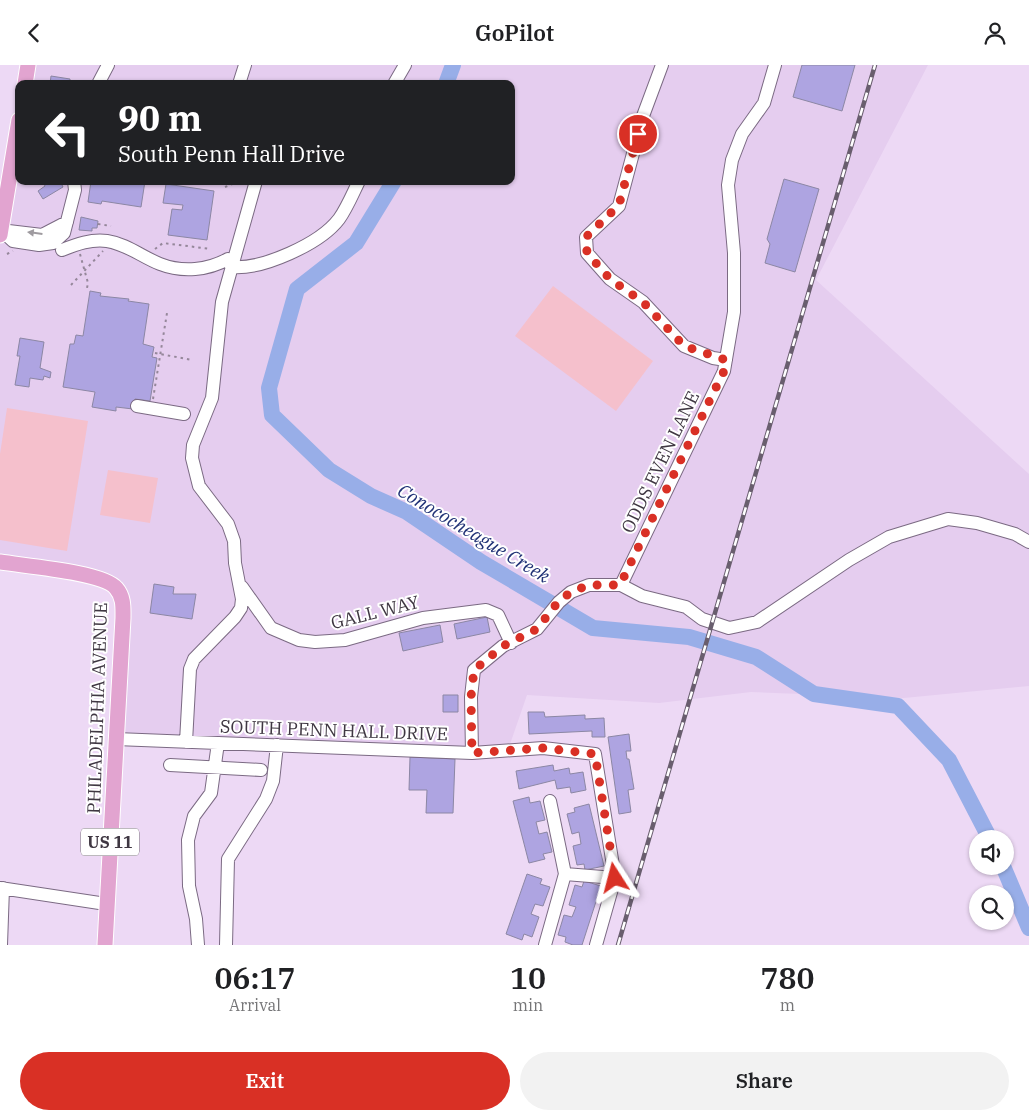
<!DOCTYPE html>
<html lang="en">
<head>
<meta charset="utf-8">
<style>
  :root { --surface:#fff; --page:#f2f2f2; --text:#202124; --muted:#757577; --accent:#d93025 }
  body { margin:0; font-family:"IBM Plex Serif",serif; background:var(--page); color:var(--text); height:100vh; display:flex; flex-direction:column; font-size:19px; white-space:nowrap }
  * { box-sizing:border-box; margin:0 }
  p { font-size:16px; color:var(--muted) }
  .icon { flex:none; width:28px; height:28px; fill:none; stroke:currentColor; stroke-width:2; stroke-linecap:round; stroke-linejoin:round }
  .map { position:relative; height:880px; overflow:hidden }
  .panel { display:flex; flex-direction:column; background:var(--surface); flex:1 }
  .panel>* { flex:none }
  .top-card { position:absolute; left:15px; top:15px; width:500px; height:105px; border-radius:10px; box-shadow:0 1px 4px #0004; background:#202124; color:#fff; overflow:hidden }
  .controls { position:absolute; left:969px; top:765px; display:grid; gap:10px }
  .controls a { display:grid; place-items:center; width:45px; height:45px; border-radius:50%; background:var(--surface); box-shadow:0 1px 4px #0004; font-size:25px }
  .pin { position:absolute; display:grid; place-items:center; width:42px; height:42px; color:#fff; margin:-21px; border:2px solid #fff; border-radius:50%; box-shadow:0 1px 5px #0007 }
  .me { position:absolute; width:55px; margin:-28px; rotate:351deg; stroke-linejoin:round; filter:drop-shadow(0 0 4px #0008) }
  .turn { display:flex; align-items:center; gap:18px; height:105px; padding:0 20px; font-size:22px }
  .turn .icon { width:65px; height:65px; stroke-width:2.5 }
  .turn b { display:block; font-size:35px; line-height:42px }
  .eta { display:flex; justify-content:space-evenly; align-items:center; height:85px; text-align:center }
  .eta b { font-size:30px; font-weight:600; line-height:35px }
  .action { display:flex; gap:10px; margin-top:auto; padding:10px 20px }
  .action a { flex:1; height:58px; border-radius:30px; background:var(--accent); color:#fff; font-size:20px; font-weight:600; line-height:58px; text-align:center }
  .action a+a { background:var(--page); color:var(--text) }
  header { display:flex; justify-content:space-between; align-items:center; height:65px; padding:0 20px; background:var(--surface); font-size:22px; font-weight:600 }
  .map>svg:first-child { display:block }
  .built { fill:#e5cdef }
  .green { fill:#f5c0cc }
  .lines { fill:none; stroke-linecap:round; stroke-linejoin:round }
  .river { stroke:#98aee8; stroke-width:16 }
  .building { fill:#aea4e1; stroke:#8c87a4 }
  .minor-casing { stroke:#7b6a83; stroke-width:14 }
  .major-casing { stroke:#fff; stroke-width:17 }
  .path { stroke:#95879a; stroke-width:2; stroke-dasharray:2.5 4; stroke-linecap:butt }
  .minor { stroke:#fff; stroke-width:12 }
  .major { stroke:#e2a4d0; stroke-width:15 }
  .rail-casing { stroke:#695e6e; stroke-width:4.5 }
  .rail { stroke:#fff; stroke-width:2.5; stroke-dasharray:8; stroke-linecap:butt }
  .oneway { fill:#9f9ba0 }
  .route { stroke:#d93025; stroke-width:9; stroke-dasharray:0 16.2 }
  .labels { text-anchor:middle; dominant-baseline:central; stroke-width:4; stroke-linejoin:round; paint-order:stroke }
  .shield { fill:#fff; stroke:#79737b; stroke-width:1 }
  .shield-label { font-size:16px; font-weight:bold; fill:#3f3742 }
  .street-label { font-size:18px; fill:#3f3742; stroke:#fff }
  .water-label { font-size:19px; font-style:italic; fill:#237; stroke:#fff }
</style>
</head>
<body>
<header><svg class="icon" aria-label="back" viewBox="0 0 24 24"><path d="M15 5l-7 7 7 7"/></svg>GoPilot<svg class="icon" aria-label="person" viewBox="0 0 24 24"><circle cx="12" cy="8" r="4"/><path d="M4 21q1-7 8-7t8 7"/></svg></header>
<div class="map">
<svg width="1029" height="880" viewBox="0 0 1029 880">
  <rect width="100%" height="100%" fill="#edd9f5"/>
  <!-- built -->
  <path class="built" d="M28,0H928L816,215L1029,409V621L904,633L751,627L659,638L527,630L508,685L116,674V522L0,497V170L19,55V116H511V19H25Z"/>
  <!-- green -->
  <path class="green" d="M553,221L653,296L616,346L515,271Z
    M7,343L88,356L67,486L0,475V389Z
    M108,405L158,413L150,458L100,450Z"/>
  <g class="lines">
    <!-- river -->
    <path class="river" d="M446,19L453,0
      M394,116L356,178L297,224L269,323L272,350L329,405L371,431L407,447L481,497L593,563L689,572L756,592L814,629L898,641L949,695L990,774
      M1003,801L1029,863"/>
  </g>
  <!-- building -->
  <path class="building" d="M802,0H855L842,46L793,32Z
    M51,11L70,14V19H50Z
    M784,114L819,124L795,207L765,198L770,179L767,174Z
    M43,116H60L63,122L43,134L38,126L45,121Z
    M91,116H145L141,142L102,136L101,139L88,137Z
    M166,119L214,126L207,175L168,170L172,144L182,145L183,140L163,138Z
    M81,152L98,156L97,163H92V166L79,165Z
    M90,226L101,228L100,231L129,234L128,236L149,239L143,279L154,282L152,292L157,293L150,336L135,334L133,344L116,342V346L92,342L95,327L63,322L70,279H74L76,270L83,271Z
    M20,273L44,277L40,303L51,307L50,313L44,311L43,315L30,313L29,322L15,320L20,291H17Z
    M154,519L174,522L173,529H196L192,554L150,548Z
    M487,552L490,567L457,574L454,559Z
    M440,560L443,577L403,586L399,568Z
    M443,630H458V647H443Z
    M528,647H544L545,652L585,650V654L604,653L605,672H592V666L529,669Z
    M629,669L631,686H626L627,694H629L634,724L628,725L631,747L619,749L608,672Z
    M410,692L455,694L453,748H426L427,725H409Z
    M553,700L554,706L569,703L570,709L583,707L586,725L571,728L570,722L557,724L555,715L519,724L516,706Z
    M529,732L530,738L540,736L545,755L536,757L539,769L547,767L552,787L543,789L545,794L529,798L513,736Z
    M589,739L604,801L585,805L584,799L577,800L573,781L581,779L579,767L572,769L567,749L575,747L574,743Z
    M527,809L542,814L540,819L550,822L543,841L535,839L531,849L539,852L532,872L524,869L522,875L506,869Z
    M584,816L601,821L582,880H573L565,877L566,872L558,870L564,850L572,852L576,842L569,840L575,820L582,822Z"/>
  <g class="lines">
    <defs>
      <path id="minor" d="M662,0L643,51L619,141L586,172L587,188L610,214L643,237L684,281L713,293L726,295
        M98,19L108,0
        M239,19L245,0
        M394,19L405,0
        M0,165L42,170L67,157
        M1,165L13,176L39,180L53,178L64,168L75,125L74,116
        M62,185C77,179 91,174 107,176C127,179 142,192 160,199C183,208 208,205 228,194
        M231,202C262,205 320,179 339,154C347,143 353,128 359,116
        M137,341L184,349
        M621,520L724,306L734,247V188L728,120L732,95L742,69L764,38L775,0
        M242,522L271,563L299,575L315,577L345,575L423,553L486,545L498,550L511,578
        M116,674L472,688L543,683L595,689L615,813L596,880
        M186,677L190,604L194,594L235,552L241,543L242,534L235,498L234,476L228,459L199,421L192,393L193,380L212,333L222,237L256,116
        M472,688L471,632L474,605L503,581L537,564L559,537L571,527L589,520H621L642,531L686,542L702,554L729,563L757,557L849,495L889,472L948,454L977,458L1015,469L1029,477
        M170,700L261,705
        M565,809L615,813
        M0,823L106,839
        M1,880L3,823
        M198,880L196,854L189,821L188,775L194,751L211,728L218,678
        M226,880L228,794L266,734L273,716L277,680
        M545,880L565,809L550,736"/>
      <path id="major" d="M25,19L28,0
        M0,170L19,55
        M0,497C24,501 103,507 116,523C124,532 123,543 123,553L105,880"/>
    </defs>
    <!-- minor casing -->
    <use href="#minor" class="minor-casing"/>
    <!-- major casing -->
    <use href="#major" class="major-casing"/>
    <!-- path -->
    <path class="path" d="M225,122L240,116
      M98,159L111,161
      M155,184L163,178L211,184
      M7,189L13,186
      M80,189L88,218L87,223
      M71,220L103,186
      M155,288L192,295
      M153,334L167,248"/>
    <!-- minor -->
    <use href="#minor" class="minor"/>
    <!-- major -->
    <use href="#major" class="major"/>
    <defs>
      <path id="rail" d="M618,880L875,0"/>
    </defs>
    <!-- rail casing -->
    <use href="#rail" class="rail-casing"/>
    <!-- rail -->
    <use href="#rail" class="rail"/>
  </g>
  <!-- one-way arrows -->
  <defs><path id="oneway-solid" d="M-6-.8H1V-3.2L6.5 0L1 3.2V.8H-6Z" transform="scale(1.25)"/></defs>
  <use class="oneway" href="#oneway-solid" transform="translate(35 168) rotate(-173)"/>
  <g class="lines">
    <!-- route -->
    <path class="route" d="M615,813L595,689L543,683L472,688L471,632L474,605L503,581L537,564L558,537L571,527L589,520H620L724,306L726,295L684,281L643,237L610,214L587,188L586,172L619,140L638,69"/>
  </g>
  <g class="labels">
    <!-- shield labels -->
    <rect class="shield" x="81" y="763.5" width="58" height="27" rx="4"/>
    <g class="shield-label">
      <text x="110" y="777">US 11</text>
    </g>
    <!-- street labels -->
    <g class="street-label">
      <text transform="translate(660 397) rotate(-64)">ODDS EVEN LANE</text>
      <text transform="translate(375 547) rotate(-14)">GALL WAY</text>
      <text transform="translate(97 643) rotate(-88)">PHILADELPHIA AVENUE</text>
      <text transform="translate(334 665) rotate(2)">SOUTH PENN HALL DRIVE</text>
    </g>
    <!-- water labels -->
    <g class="water-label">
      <text transform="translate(474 468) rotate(31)">Conococheague Creek</text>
    </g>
  </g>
</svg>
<div class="controls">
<a><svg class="icon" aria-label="sound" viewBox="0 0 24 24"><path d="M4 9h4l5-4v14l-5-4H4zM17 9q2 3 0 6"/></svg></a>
<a><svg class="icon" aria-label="search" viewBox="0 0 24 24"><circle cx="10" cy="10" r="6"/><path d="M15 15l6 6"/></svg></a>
</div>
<div class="pin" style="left:638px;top:69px;background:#d93025"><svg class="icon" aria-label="arrive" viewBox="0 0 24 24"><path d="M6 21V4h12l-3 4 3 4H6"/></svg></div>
<svg class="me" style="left:615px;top:813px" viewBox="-20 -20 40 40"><path d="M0-17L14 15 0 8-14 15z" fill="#d93025" stroke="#fff" stroke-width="4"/></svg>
<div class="top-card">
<div class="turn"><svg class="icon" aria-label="left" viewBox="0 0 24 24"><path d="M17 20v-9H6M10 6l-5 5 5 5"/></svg><div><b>90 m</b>South Penn Hall Drive</div></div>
</div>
</div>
<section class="panel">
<div class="eta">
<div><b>06:17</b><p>Arrival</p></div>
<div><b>10</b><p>min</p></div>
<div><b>780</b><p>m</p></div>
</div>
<div class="action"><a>Exit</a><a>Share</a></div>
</section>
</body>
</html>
